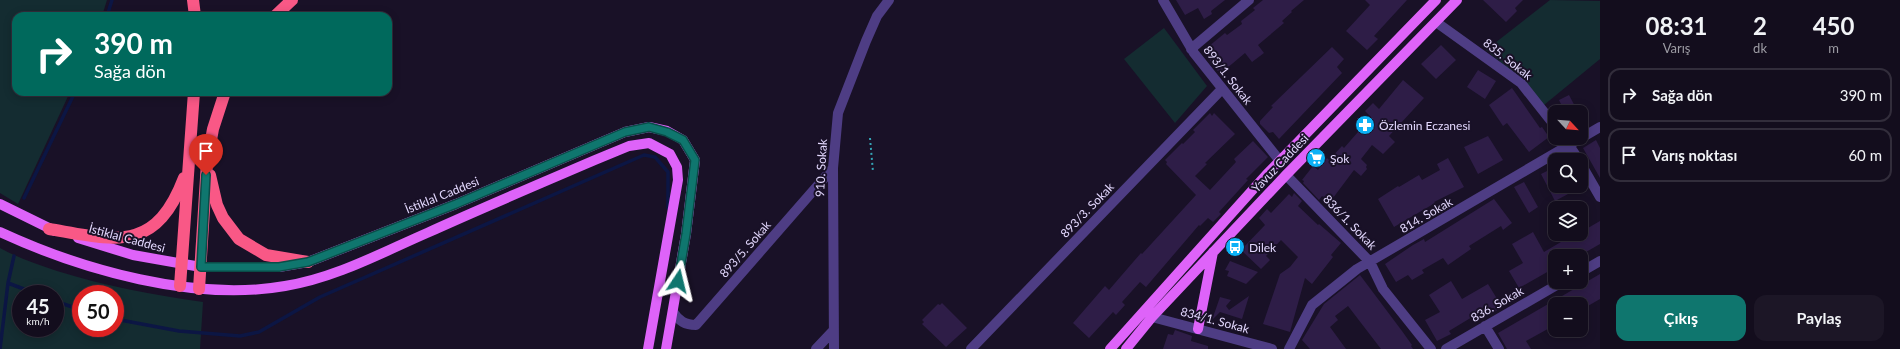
<!DOCTYPE html>
<html lang="tr">
<head>
<meta charset="utf-8">
<style>
  :root { --surface:#130d1d; --page:#1c1626; --text:#f1f3f6; --muted:#9d9ca4; --line:#322d3b; --accent:#0f766e }
  body { margin:0; font-family:Lato,sans-serif; background:var(--page); color:var(--text); height:100vh; display:flex; flex-direction:column; font-size:15px; white-space:nowrap }
  * { box-sizing:border-box; margin:0 }
  p { font-size:13px; color:var(--muted) }
  .icon { flex:none; width:22px; height:22px; fill:none; stroke:currentColor; stroke-width:2; stroke-linecap:round; stroke-linejoin:round }
  .map { position:relative; flex:1; overflow:hidden }
  .drawer { display:flex; flex-direction:column; background:var(--surface); width:300px }
  .drawer>* { flex:none }
  .hud { position:absolute; left:12px; top:12px; width:380px; height:84px; border-radius:12px; box-shadow:0 2px 10px #0003,0 0 0 1px var(--line); background:#00695c; color:#fff; overflow:hidden }
  .needle { width:26px; rotate:116deg }
  .buttons { position:absolute; left:1548px; top:105px; display:grid; gap:8px }
  .buttons a { display:grid; place-items:center; width:40px; height:40px; border-radius:8px; background:var(--surface); box-shadow:0 2px 10px #0003,0 0 0 1px var(--line); font-size:20px }
  .speed { position:absolute; left:12px; top:285px; display:flex; gap:8px; font-size:20px; font-weight:700; text-align:center }
  .speed>* { display:grid; place-content:center; width:52px; height:52px; border-radius:50%; background:var(--surface); box-shadow:0 2px 10px #0003,0 0 0 1px var(--line); line-height:1 }
  .speed small { font-size:10px; font-weight:400 }
  .speed .limit { border:6px solid #d22; background:#fff; color:#111 }
  .pin { position:absolute; display:grid; place-items:center; width:34px; height:34px; color:#fff; margin:-41px -17px; border-radius:50% 50% 50% 0; rotate:-45deg; box-shadow:0 0 4px #0007 }
  .pin .icon { rotate:45deg }
  .me { position:absolute; width:44px; margin:-22px; rotate:10deg; stroke-linejoin:round; filter:drop-shadow(0 0 3px #0008) }
  .turn { display:flex; align-items:center; gap:14px; height:84px; padding:0 16px; font-size:18px }
  .turn .icon { width:52px; height:52px; stroke-width:2.5 }
  .turn b { display:block; font-size:28px; line-height:34px }
  .eta { display:flex; justify-content:space-evenly; align-items:center; height:68px; text-align:center }
  .eta b { font-size:24px; font-weight:700; line-height:28px }
  .action { display:flex; gap:8px; margin-top:auto; padding:8px 16px }
  .action a { flex:1; height:46px; border-radius:12px; background:var(--accent); color:#fff; font-size:16px; font-weight:700; line-height:46px; text-align:center }
  .action a+a { background:var(--page); color:var(--text) }
  ul { padding:0; list-style:none }
  li { display:flex; align-items:center; gap:12px; height:54px; margin:0 8px 6px; padding:0 8px; border:2px solid var(--line); border-radius:12px }
  li div { flex:1 }
  li b { display:block; font-size:15px }
  li em { font-style:normal }
  main { display:flex; flex:1; min-height:0 }
  .map>svg:first-child { display:block }
  .green { fill:#142c31; fill-rule:evenodd }
  .lines { fill:none; stroke-linecap:round; stroke-linejoin:round }
  .stream { stroke:#0c1644; stroke-width:3.5 }
  .building { fill:#2e1d47 }
  .path { stroke:#35a4b5; stroke-width:2; stroke-dasharray:2 3; stroke-linecap:butt }
  .minor { stroke:#4e3d84; stroke-width:10 }
  .major { stroke:#de63f9; stroke-width:10 }
  .highway { stroke:#f95886; stroke-width:12 }
  .route-casing { stroke:#0a4d48; stroke-width:10 }
  .route { stroke:#0f766e; stroke-width:7 }
  .labels { text-anchor:middle; dominant-baseline:central; stroke-width:4; stroke-linejoin:round; paint-order:stroke }
  .street-label { font-size:12px; fill:#e3d8fe; stroke:#191127 }
  .poi-label { font-size:12px; fill:#e3d8fe; stroke:#191127; text-anchor:start }
</style>
</head>
<body>
<main>
<div class="map">
<svg width="1600" height="349" viewBox="0 0 1600 349">
  <rect width="100%" height="100%" fill="#191127"/>
  <!-- green -->
  <path class="green" d="M0,0H107L102,16H16V92H70L18,204L0,193Z
    M1550,0L1600,1V59L1544,105L1522,80L1486,50Z
    M1164,28L1207,86L1175,123L1124,59Z
    M0,248C18,258 37,264 57,271C105,286 153,295 203,302L200,349H0ZM21,294H55V328H21ZM81,294H115V328H81Z"/>
  <g class="lines">
    <!-- stream -->
    <path class="stream" d="M107,16L112,0
      M24,198L75,92
      M8,283L37,294
      M55,301L81,310
      M115,319L179,331L240,336L259,332L320,297L644,155L655,157L668,172V208
      M0,349L8,283L14,256"/>
  </g>
  <!-- building -->
  <path class="building" d="M1176,0H1225L1211,11L1212,14L1204,19L1198,8L1185,15Z
    M1263,0H1304L1291,11L1292,12L1282,21L1284,23L1258,45L1264,53L1252,62L1245,53L1220,74L1203,51L1225,33L1227,35L1242,24L1241,21L1255,10L1253,8Z
    M1365,0H1407L1374,36L1378,39L1367,50L1346,31L1370,5Z
    M1483,0H1523L1515,8L1517,11L1506,22Z
    M1441,45L1456,60L1436,79L1421,64Z
    M1332,47L1344,59L1337,67L1342,73L1279,139L1273,132L1269,133L1260,124V121L1273,107L1271,106Z
    M1478,70L1496,81L1485,99L1467,87Z
    M1403,80L1424,98L1389,136L1395,142L1383,154L1372,145L1361,159L1367,165L1366,167L1367,169L1361,176L1354,170L1330,202L1322,196L1319,200L1303,183L1304,181L1302,180L1313,166L1318,170L1327,158L1329,160L1342,146L1344,148L1371,117L1365,111L1373,103L1379,109Z
    M1512,88L1540,128L1542,127L1549,137L1529,152L1507,123L1503,126L1489,105Z
    M1569,95L1578,112H1565L1559,100Z
    M1210,113L1212,116L1214,113L1235,134L1205,163L1207,164L1195,176L1210,190L1236,162L1234,159L1253,141L1268,157L1246,179L1248,180L1219,212L1221,214L1213,222L1208,218L1200,226L1199,225L1146,287L1140,282L1122,302L1125,305L1116,315L1113,312L1089,338L1073,323L1105,286L1109,290L1134,261L1141,253L1142,254L1196,195L1166,164L1167,162L1165,160L1182,143L1183,144L1195,132L1193,130Z
    M1488,136L1503,160L1478,174L1464,147Z
    M1596,140L1600,148V178L1583,148Z
    M1448,158L1464,187L1434,202L1435,203L1394,227L1378,199L1398,186L1399,187L1419,175L1422,180L1440,170L1437,164Z
    M1555,167V186H1583L1555,201L1541,174Z
    M1524,182L1538,207L1529,213L1514,187Z
    M1294,193L1302,201L1298,206L1318,225L1319,224L1341,243L1331,255L1333,257L1312,284L1305,278L1290,332L1263,324L1280,274L1290,267L1298,257L1281,240L1266,256L1270,260L1261,269L1241,250L1265,225L1259,218L1267,209L1271,213L1289,194L1292,197Z
    M1494,199L1512,223L1503,230L1501,226L1469,246L1471,249L1448,265L1443,258L1422,270L1424,273L1412,280L1408,275L1396,282L1385,264L1413,245L1424,239L1425,242Z
    M1600,221V244L1579,256H1555V279L1553,280L1549,271L1519,288L1509,271L1523,263L1512,244L1533,232L1544,252L1566,239L1581,234V232Z
    M1230,261L1258,272L1246,284L1227,276L1229,271L1225,270Z
    M1600,274V299L1581,310V304H1555V325L1526,341L1531,349H1507L1498,333Z
    M1360,275L1402,331L1412,345L1411,346L1413,349H1381L1348,306L1335,316L1338,320L1330,327L1346,349H1310L1302,340L1324,304Z
    M1451,281L1462,299L1488,284L1502,307L1491,314L1487,308L1449,331L1451,334L1437,341L1425,320L1440,312L1429,295Z
    M1249,296L1242,319L1220,312L1212,320L1220,297L1231,300L1226,306L1229,310Z
    M942,303L967,328L946,347L922,324L924,322L922,320L938,304L940,305Z
    M1175,330L1192,336L1191,341L1208,346V349H1163L1168,334L1173,335Z"/>
  <g class="lines">
    <!-- path -->
    <path class="path" d="M870,138L873,172"/>
    <!-- minor -->
    <path class="minor" d="M1163,0L1194,53L1280,161
      M1436,22L1521,83L1555,126
      M1191,49L1249,0
      M1564,138L1579,160
      M1581,164L1600,197
      M1286,175L1370,262L1383,289L1431,349
      M1581,272L1600,261
      M673,312C679,321 685,325 696,325L833,168
      M1146,312L1152,317L1272,349
      M1485,326L1499,349
      M816,349L833,331
      M834,349L833,168L838,113L866,41L877,16L889,0
      M971,349L1222,89
      M1289,349L1312,305L1357,269L1600,127
      M1446,349L1562,282"/>
    <!-- major -->
    <path class="major" d="M0,204L55,231
      M0,232C82,270 195,302 285,286C335,278 381,253 427,233C482,208 539,184 595,160L629,146L649,143L670,154L677,167L678,180L648,349
      M78,238L133,255L201,267H279L308,262L456,204L625,132L649,127L667,131L683,140L695,160L686,234L666,349
      M1198,329L1213,252
      M1110,349L1266,175L1436,0
      M1126,349L1152,317L1286,175L1457,0"/>
    <!-- highway -->
    <path class="highway" d="M193,0L195,16
      M275,16L292,0
      M210,175L217,205L223,218L239,239L266,255L308,262
      M49,229C115,240 155,254 184,178
      M180,286L194,92
      M199,289L207,162L213,129L225,92"/>
  </g>
  <g class="lines">
    <defs>
      <path id="route" d="M206,175L201,267H279L308,262L456,204L625,132L649,127L667,132L683,140L695,160L686,234L678,281"/>
    </defs>
    <!-- route casing -->
    <use href="#route" class="route-casing"/>
    <!-- route -->
    <use href="#route" class="route"/>
  </g>
  <!-- icons -->
  <defs>
    <symbol id="pharmacy-disc" viewBox="-11 -11 22 22"><circle r="9.5" fill="#0cb1f6" stroke="#191127"/><path d="M-2-6h4v4h4v4h-4v4h-4v-4h-4v-4h4Z" fill="#fff"/></symbol>
    <symbol id="supermarket-disc" viewBox="-11 -11 22 22"><circle r="9.5" fill="#0cb1f6" stroke="#191127"/><path d="M-6-5.5h2.5l.6 2H6L4.5 2H-2.5L-4.4-4H-6ZM-1.5 3.2a1.3 1.3 0 1 0 .1 0ZM3 3.2a1.3 1.3 0 1 0 .1 0Z" fill="#fff"/></symbol>
    <symbol id="bus-disc" viewBox="-11 -11 22 22"><circle r="9.5" fill="#0cb1f6" stroke="#191127"/><path d="M-5-6H5V4H4V6H2V4H-2V6H-4V4H-5ZM-3.5-4V0h7V-4ZM-3.5 1.2v1.5H-2V1.2ZM2 1.2v1.5H3.5V1.2Z" fill="#fff"/></symbol>
  </defs>
  <g fill-rule="evenodd">
    <use href="#pharmacy-disc" x="1354" y="114" width="22" height="22"/>
    <use href="#supermarket-disc" x="1305" y="147" width="22" height="22"/>
    <use href="#bus-disc" x="1224" y="236" width="22" height="22"/>
  </g>
  <g class="labels">
    <!-- street labels -->
    <g class="street-label">
      <text transform="translate(1508 59) rotate(38)">835. Sokak</text>
      <text transform="translate(1228 75) rotate(52)">893/1. Sokak</text>
      <text transform="translate(1280 163) rotate(-46)">Yavuz Caddesi</text>
      <text transform="translate(821 168) rotate(-87)">910. Sokak</text>
      <text transform="translate(442 195) rotate(-22)">İstiklal Caddesi</text>
      <text transform="translate(1087 210) rotate(-46)">893/3. Sokak</text>
      <text transform="translate(1426 215) rotate(-30)">814. Sokak</text>
      <text transform="translate(1350 222) rotate(46)">836/1. Sokak</text>
      <text transform="translate(127 238) rotate(15)">İstiklal Caddesi</text>
      <text transform="translate(745 249) rotate(-49)">893/5. Sokak</text>
      <text transform="translate(1497 304) rotate(-30)">836. Sokak</text>
      <text transform="translate(1215 320) rotate(15)">834/1. Sokak</text>
    </g>
    <!-- poi labels -->
    <g class="poi-label">
      <text x="1379" y="125">Özlemin Eczanesi</text>
      <text x="1330" y="158">Şok</text>
      <text x="1249" y="247">Dilek</text>
    </g>
  </g>
</svg>
<div class="buttons">
<a><svg class="needle" viewBox="-14 -14 28 28"><path d="M0-13l5 13h-10z" fill="#e53935"/><path d="M0 13l5-13h-10z" fill="#9d9ca4"/></svg></a>
<a><svg class="icon" aria-label="search" viewBox="0 0 24 24"><circle cx="10" cy="10" r="6"/><path d="M15 15l6 6"/></svg></a>
<a><svg class="icon" aria-label="layers" viewBox="0 0 24 24"><path d="M12 4l9 5-9 5-9-5zM3 14l9 5 9-5"/></svg></a>
<a>+</a>
<a>−</a>
</div>
<div class="speed"><div>45<small>km/h</small></div><div class="limit">50</div></div>
<div class="pin" style="left:206px;top:175px;background:#d93025"><svg class="icon" aria-label="arrive" viewBox="0 0 24 24"><path d="M6 21V4h12l-3 4 3 4H6"/></svg></div>
<svg class="me" style="left:678px;top:281px" viewBox="-20 -20 40 40"><path d="M0-17L14 15 0 8-14 15z" fill="#0f766e" stroke="#fff" stroke-width="4"/></svg>
<div class="hud">
<div class="turn"><svg class="icon" aria-label="right" viewBox="0 0 24 24"><path d="M7 20v-9h11M14 6l5 5-5 5"/></svg><div><b>390 m</b>Sağa dön</div></div>
</div>
</div>
<section class="drawer">
<div class="eta">
<div><b>08:31</b><p>Varış</p></div>
<div><b>2</b><p>dk</p></div>
<div><b>450</b><p>m</p></div>
</div>
<ul>
<li><svg class="icon" aria-label="right" viewBox="0 0 24 24"><path d="M7 20v-9h11M14 6l5 5-5 5"/></svg><div><b>Sağa dön</b></div><em>390 m</em></li>
<li><svg class="icon" aria-label="arrive" viewBox="0 0 24 24"><path d="M6 21V4h12l-3 4 3 4H6"/></svg><div><b>Varış noktası</b></div><em>60 m</em></li>
</ul>
<div class="action"><a>Çıkış</a><a>Paylaş</a></div>
</section>
</main>
</body>
</html>
